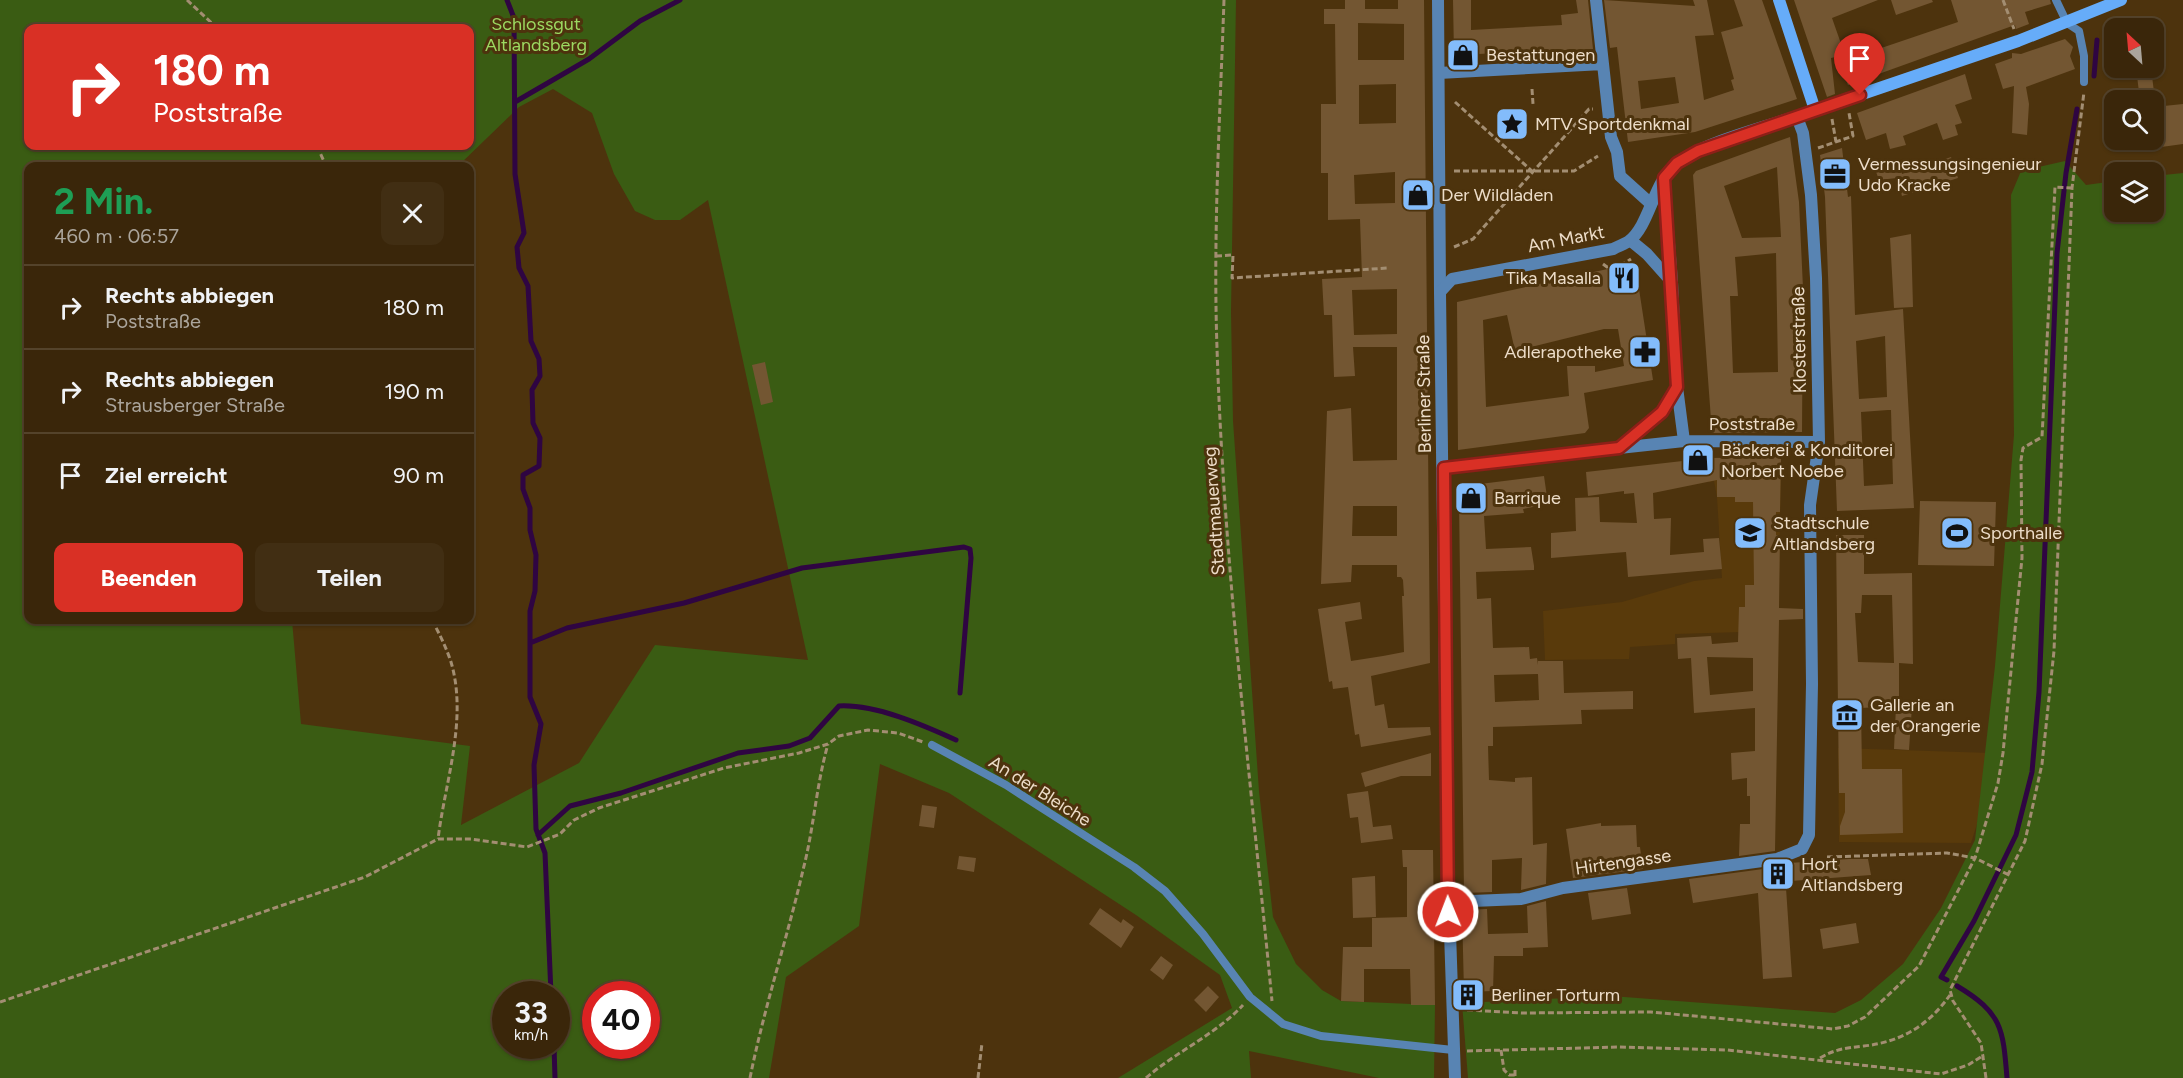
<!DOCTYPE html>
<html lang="de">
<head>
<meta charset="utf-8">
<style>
  :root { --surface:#3a260a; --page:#412e13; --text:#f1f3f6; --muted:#aba59c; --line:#54432b; --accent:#d93025 }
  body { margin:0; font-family:Figtree,sans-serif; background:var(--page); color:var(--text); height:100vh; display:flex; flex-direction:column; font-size:22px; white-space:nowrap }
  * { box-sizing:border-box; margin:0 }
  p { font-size:20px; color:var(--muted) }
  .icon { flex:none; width:33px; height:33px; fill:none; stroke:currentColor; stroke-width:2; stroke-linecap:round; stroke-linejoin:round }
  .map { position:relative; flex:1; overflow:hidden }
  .drawer { position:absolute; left:24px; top:162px; width:450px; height:462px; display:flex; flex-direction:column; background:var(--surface); border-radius:12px; box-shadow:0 2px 4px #0004,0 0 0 2px var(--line) }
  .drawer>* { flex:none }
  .guide { position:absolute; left:24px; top:24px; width:450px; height:126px; border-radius:12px; box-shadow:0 2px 4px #0004,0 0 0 2px var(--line); background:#d93025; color:#fff; overflow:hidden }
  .needle { width:39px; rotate:334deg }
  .controls { position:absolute; left:2104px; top:18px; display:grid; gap:12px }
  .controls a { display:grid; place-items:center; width:60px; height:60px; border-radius:12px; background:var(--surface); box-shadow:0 2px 4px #0004,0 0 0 2px var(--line); font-size:30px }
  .speed { position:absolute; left:492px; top:981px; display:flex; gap:12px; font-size:30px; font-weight:700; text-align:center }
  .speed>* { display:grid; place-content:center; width:78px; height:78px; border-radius:50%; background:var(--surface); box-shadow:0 2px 4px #0004,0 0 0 2px var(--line); line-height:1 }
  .speed small { font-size:15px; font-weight:400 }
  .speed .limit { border:9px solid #d22; background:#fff; color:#111 }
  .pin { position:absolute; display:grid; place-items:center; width:51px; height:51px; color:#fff; margin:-62px -26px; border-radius:50% 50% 50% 0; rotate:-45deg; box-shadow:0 0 6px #0007 }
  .pin .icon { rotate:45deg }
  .me { position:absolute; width:66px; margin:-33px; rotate:359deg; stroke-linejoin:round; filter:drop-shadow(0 0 4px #0008) }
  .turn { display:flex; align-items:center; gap:21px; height:126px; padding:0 30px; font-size:27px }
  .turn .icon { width:78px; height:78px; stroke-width:2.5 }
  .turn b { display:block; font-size:42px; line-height:51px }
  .round { display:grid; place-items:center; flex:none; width:63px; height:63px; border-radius:12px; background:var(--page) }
  .head { display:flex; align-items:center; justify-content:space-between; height:102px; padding:0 30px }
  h1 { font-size:36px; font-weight:700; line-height:45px; color:#1e9e55 }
  .button { display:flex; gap:12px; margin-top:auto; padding:12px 30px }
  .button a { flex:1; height:69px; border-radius:12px; background:var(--accent); color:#fff; font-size:24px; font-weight:700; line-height:69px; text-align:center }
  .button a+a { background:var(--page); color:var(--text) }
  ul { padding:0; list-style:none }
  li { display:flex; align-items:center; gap:18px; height:84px; padding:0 30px; border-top:2px solid var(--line) }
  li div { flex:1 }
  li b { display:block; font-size:22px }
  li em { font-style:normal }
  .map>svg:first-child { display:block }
  .built { fill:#593a0b }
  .green { fill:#3a5c13; fill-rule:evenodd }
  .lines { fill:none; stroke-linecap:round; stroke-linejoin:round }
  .stream { stroke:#2f0542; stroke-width:5 }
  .building { fill:#735632; fill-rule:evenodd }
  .path { stroke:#a38e72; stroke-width:3; stroke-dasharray:6 3; stroke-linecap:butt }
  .service { stroke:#5884b3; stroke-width:8 }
  .minor { stroke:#5884b3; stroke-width:12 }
  .tertiary { stroke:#5884b3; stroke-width:12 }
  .secondary { stroke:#66acf9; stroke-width:12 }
  .route-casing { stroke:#8d1f18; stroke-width:15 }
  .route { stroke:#d93025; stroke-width:10 }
  .labels { text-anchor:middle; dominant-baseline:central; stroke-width:6; stroke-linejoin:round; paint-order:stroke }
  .park-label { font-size:18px; fill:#9cd961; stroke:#4d330d }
  .poi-label { font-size:18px; fill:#edddc9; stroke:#4d330d; text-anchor:start }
  .street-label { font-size:18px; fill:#edddc9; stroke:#4d330d }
</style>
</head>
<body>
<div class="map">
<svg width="2183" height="1078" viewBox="0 0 2183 1078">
  <rect width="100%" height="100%" fill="#4d330d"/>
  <!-- built -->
  <path class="built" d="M1781,457L1778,642L1742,632L1675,634V644L1630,647L1629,659L1545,660L1543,611L1622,602L1694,581L1722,578L1717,497L1714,481L1709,482L1708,458Z
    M1838,748L1991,753L1988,789L1971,843L1839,842Z"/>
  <!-- green -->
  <path class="green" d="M0,0H1236L1231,312L1233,421L1259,791L1273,917L1296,964L1322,990L1341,1001L1435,1005L1434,1078H1379L1249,1051L1251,1078H1118L1232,1008L1220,975L1136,915L949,793L880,764L859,926L786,977L769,1078H0ZM28,28H470V146H28ZM553,89L592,113L614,174L635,211L655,220H680L708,200L808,660L655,645L579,763L461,825L470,746L301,724L292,620H28V166H458L519,107ZM506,994H556V1046H506ZM596,994H646V1046H596Z
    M2065,161L2086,185L2115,181V212H2154V176L2183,173V1078H1468L1462,1003L1611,996L1835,1013L1861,1000L1903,964L1941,908L1975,840L1995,666L2014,435L2011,195L2021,171Z"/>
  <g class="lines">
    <!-- stream -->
    <path class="stream" d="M507,0L514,18L515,174L524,233L517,247L519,268L528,286L531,341L539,359L540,376L532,390L533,423L540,438L539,466L523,475V489L530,508V530L536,555L535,591L530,611V697L541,724L534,765L536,829L545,853L551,994
      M2094,76L2097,40
      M515,102L589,59L640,21L680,0
      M530,643L567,628L684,603L802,568L964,547L970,549L971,558L960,693
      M538,835L570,806L621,793L738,753L789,746L810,738L839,706C875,704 923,725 956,740
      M1947,980L1941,977L1974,921L2016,835L2032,772L2039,692L2057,253L2066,173L2077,109
      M1957,986C2002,1013 2003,1028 2007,1078
      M554,1046L555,1078"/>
  </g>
  <!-- building -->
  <path class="building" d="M1345,0H1365V9H1398V0H1424L1430,663L1371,676L1375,706L1384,704L1388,728L1430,727L1431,735L1361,747L1359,734L1355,735L1348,687L1333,689L1332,681L1329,682L1318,609L1360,602L1362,619L1345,622L1351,661L1383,656L1404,652L1402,596H1404L1403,580L1401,577H1397V565H1352L1351,582L1321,584L1327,411L1351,408L1353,461L1397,460V347H1353L1355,376L1334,377L1332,315H1324L1322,279L1362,277L1360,219L1328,220V173H1321V104H1336L1335,24H1324V9H1345ZM1358,23L1404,24V60H1358ZM1396,84V123L1359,124V85ZM1395,172V203L1355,204L1354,175ZM1397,289V334L1354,335L1352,290ZM1353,506H1397V536H1352Z
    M1453,0H1471V30L1562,25L1561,15L1578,13L1576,0H1588L1593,49L1454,55Z
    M1604,0L1695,6L1693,0H1707L1714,35L1695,36L1704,100L1734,90L1731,80L1734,79L1721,32L1743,26L1734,0H1762L1797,99L1695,132L1628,142L1617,47L1610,48ZM1675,77L1679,103L1641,109L1638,81Z
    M1794,0H1878L1832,18L1845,55L1831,58L1835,94L1827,97Z
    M1891,0H1932L1933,2L1896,15Z
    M1951,0H2050L2051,4L2025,12L2029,24L2016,29L2015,25L1848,85L1840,62L1958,22Z
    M2065,39L2073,47L2070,56L2075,69L2026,87L2029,104L2027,135L2012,133L2014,86L2003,89L1995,64L2012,58V53L2021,54Z
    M2136,68H2151L2155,100H2140Z
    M1965,74L1972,99L1955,105L1962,123L1955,125L1958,135L1943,140L1937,123L1903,136L1906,145L1890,149L1886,133L1866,140L1857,113Z
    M2183,104V144L2154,148V107Z
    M1790,137L1799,202L1803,288L1802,432L1712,433L1693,175L1696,171ZM1777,167L1781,237L1742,238L1724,186ZM1776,253L1778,372L1733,373L1730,296H1738L1735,257Z
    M1842,148L1848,197L1851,196L1855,315L1903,309L1914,508L1837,511L1825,197L1820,155ZM1885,336L1887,397L1859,399L1856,341ZM1888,410H1891L1893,484L1864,486L1861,412Z
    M1951,157L1958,178L1902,196L1897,178L1879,180L1875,169L1900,162L1902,174Z
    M1911,234L1913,307L1894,308L1890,238Z
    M1635,263L1653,380L1584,393L1589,428L1585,433L1458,450L1457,302ZM1507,315L1515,351L1604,329H1618L1624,366L1595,372V366H1567L1569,396L1486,407L1483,320Z
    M765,362L773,402L761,405L752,365Z
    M1781,457L1780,512H1776V535H1780L1779,608L1803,609V619L1779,620L1775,851L1739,856L1740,824H1750V796H1747V778L1732,780L1731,753L1755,751V708L1694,713L1691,658L1678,659L1677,638L1711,636L1712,644L1738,642L1739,607H1745V585H1754L1753,502H1735V497H1717V480L1653,493L1654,519L1671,518L1670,555L1704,552L1703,539L1719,538L1722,569L1628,577L1626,552L1551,558V533L1576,531L1575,498L1599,497L1600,522L1637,523L1634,493L1624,494V491L1588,496L1586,472L1709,458ZM1707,657L1753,658V691L1710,695Z
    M1544,476L1548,504L1523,509L1524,513L1484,516L1486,549L1531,547L1534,566V570L1476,572L1477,599L1491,598L1493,648L1529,647L1530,659L1537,658L1538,665V661H1563L1564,693L1633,691V709L1581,710L1582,724L1493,727V746H1488L1489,780L1515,782V778L1532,777L1533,845L1547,843L1546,884L1521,890L1522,858L1492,860V892L1464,893L1459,499L1472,485ZM1538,674L1539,700L1495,702L1494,675Z
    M1920,501L1996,502L1994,566L1918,565Z
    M1836,535H1864V574L1912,573L1913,664L1899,663V706L1861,708L1862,769H1902L1903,833L1840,835V826L1845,812V793H1839ZM1862,595H1892L1894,663L1858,662L1855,613H1861Z
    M1896,706H1912L1909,750L1894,749Z
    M1431,753V776H1401L1365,787L1361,773Z
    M1368,791L1373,827L1391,825L1393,839L1361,843L1358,817L1350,818L1347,794Z
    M922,805L937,807L934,828L919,826Z
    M1601,823V826L1636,825L1637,847H1640L1643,869L1573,878L1566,829Z
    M1402,850H1433L1435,1005H1411L1410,969H1364V1002L1341,1001L1343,947H1372V918L1407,917V867H1403Z
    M959,856L976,858L974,872L957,869Z
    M1849,859H1868L1871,875L1791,881L1792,888H1786L1792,977L1763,979L1758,893L1693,903L1689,879L1778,867L1789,863Z
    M1375,876L1376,917L1353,918L1352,878Z
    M1627,888L1631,914L1592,920L1588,893Z
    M1546,901L1548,947L1523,948V956H1494L1493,991L1464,992L1462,910L1487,909L1488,934L1528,933L1527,906Z
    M1100,908L1121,923L1123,919L1134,927L1121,948L1089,924Z
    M1856,923L1859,943L1823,949L1820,929Z
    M1161,956L1173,965L1163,980L1150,970Z
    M1208,986L1219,997L1206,1012L1194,1000Z"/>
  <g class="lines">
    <!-- path -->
    <path class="path" d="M187,0L217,28
      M1224,0C1220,116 1213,232 1217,348C1224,566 1251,783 1272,1001
      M2003,0L2014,29
      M1532,89L1533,104
      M1455,102L1532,171
      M1832,119L1836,142
      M317,146L326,166
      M1818,148L1853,136L1849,113
      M1454,171H1574L1598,156
      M1454,247L1473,239L1589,109H1593
      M1216,256L1233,255L1232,278L1388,268
      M1603,264L1607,267L1625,263L1631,259
      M432,620C439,633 446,647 451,662C468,719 445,782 438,839
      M1827,857L1947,853L1975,858L2009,875
      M0,1002L365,877L438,839H471L527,847L560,834L574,820L599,808L724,768L799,753L828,744L839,736L868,730L898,733L923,742
      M1467,1010L1522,1013L1651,1012L1833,1029L1848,1026L1865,1017L1919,966L1975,858L1998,783L2003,753L2022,558L2021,460L2023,448L2042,437L2055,187L2072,188
      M1501,1050L1504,1070L1509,1075H1515
      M1467,1051L1618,1047L1727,1050L1941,1074L1968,1065L1984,1055
      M1820,1058C1835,1049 1846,1048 1864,1046C1901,1042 1929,1025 1950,995
      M1515,1070V1078
      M750,1078C764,1008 787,939 803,870C814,828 816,786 828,744
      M978,1078L982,1043
      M1146,1078C1177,1051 1215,1035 1243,1005
      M1986,1078L1981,1043L1953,1001L1950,990L2025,841L2042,764L2054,651L2072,188L2084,92"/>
    <!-- service -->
    <path class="service" d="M2056,0L2067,23L2079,31L2084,56V82
      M932,745L1006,785L1134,867L1165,891L1203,934L1250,997L1283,1024L1321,1036L1453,1050"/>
    <!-- minor -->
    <path class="minor" d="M1438,0L1440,292
      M1596,0L1611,137L1617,152L1620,176L1650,203
      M1439,73L1603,64
      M1664,178L1672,282
      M1677,387L1684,441
      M1619,448L1684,441L1819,442
      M1448,902L1521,899L1563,888L1777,859L1802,849L1809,835L1812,684L1810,505L1819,442L1816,278L1811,195L1803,133L1797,117"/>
    <!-- tertiary -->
    <path class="tertiary" d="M1444,468L1619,448L1662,412L1677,387L1672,282L1647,254L1630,240
      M1455,1078L1447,845L1440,292L1452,279L1613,249C1618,246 1625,244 1629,241C1650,225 1653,182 1677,163C1706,140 1778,124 1815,110"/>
    <!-- secondary -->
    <path class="secondary" d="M1779,0L1815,110L2018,41L2121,0"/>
  </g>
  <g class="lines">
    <defs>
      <path id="route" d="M1448,912L1444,468L1619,448L1662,412L1677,387L1664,178L1677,163L1698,151L1860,95"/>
    </defs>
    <!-- route casing -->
    <use href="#route" class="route-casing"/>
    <!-- route -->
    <use href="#route" class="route"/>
  </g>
  <!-- icons -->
  <defs>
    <symbol id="shop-square" viewBox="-11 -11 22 22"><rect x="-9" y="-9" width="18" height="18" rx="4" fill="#83bcfb" stroke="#4d330d"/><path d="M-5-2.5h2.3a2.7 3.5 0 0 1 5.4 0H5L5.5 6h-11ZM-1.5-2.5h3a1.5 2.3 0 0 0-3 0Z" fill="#111"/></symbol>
    <symbol id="sight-square" viewBox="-11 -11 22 22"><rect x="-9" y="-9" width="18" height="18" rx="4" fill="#83bcfb" stroke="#4d330d"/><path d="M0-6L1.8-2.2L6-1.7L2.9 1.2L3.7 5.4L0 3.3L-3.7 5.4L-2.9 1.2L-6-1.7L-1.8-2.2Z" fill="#111"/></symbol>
    <symbol id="office-square" viewBox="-11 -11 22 22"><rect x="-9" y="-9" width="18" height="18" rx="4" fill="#83bcfb" stroke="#4d330d"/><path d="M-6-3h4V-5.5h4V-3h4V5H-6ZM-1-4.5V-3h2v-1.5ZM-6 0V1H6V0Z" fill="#111"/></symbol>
    <symbol id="restaurant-square" viewBox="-11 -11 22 22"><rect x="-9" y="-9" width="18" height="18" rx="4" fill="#83bcfb" stroke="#4d330d"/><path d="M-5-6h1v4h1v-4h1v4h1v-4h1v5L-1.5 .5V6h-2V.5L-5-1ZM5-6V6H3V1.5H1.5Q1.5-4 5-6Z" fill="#111"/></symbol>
    <symbol id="pharmacy-square" viewBox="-11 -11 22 22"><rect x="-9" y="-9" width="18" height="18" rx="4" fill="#83bcfb" stroke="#4d330d"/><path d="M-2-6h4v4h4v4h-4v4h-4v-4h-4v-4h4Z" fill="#111"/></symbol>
    <symbol id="school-square" viewBox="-11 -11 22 22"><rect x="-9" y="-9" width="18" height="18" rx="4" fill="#83bcfb" stroke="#4d330d"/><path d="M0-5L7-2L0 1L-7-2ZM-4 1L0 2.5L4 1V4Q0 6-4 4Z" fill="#111"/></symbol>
    <symbol id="stadium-square" viewBox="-11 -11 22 22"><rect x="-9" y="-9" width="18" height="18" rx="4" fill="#83bcfb" stroke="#4d330d"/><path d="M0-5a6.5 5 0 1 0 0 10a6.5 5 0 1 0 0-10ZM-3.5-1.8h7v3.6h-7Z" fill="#111"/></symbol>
    <symbol id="museum-square" viewBox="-11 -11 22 22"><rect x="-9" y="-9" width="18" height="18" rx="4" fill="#83bcfb" stroke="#4d330d"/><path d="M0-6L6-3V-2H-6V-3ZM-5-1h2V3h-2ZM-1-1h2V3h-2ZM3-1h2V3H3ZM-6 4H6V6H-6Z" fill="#111"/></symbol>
    <symbol id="building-square" viewBox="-11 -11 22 22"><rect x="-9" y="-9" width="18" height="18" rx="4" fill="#83bcfb" stroke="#4d330d"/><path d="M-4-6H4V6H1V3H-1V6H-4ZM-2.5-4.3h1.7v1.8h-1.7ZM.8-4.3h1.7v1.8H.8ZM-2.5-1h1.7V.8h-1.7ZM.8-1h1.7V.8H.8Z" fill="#111"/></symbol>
  </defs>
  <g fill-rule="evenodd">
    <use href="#shop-square" x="1444" y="36" width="38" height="38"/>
    <use href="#sight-square" x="1493" y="105" width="38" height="38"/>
    <use href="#office-square" x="1816" y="155" width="38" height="38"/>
    <use href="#shop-square" x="1399" y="176" width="38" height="38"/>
    <use href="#restaurant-square" x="1605" y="259" width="38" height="38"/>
    <use href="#pharmacy-square" x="1626" y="333" width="38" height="38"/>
    <use href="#shop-square" x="1679" y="441" width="38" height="38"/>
    <use href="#shop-square" x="1452" y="479" width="38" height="38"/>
    <use href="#school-square" x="1731" y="514" width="38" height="38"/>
    <use href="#stadium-square" x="1938" y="514" width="38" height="38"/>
    <use href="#museum-square" x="1828" y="696" width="38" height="38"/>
    <use href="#building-square" x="1759" y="855" width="38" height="38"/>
    <use href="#building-square" x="1449" y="976" width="38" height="38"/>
  </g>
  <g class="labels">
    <!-- park labels -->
    <g class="park-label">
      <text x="536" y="24">Schlossgut<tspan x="536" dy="21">Altlandsberg</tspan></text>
    </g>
    <!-- poi labels -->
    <g class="poi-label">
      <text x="1486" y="55">Bestattungen</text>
      <text x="1535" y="124">MTV Sportdenkmal</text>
      <text x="1858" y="164">Vermessungsingenieur<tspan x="1858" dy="21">Udo Kracke</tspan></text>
      <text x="1441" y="195">Der Wildladen</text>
      <text x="1601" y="278" text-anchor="end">Tika Masalla</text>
      <text x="1622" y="352" text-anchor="end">Adlerapotheke</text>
      <text x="1721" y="450">Bäckerei &amp; Konditorei<tspan x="1721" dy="21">Norbert Noebe</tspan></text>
      <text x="1494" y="498">Barrique</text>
      <text x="1773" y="523">Stadtschule<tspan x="1773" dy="21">Altlandsberg</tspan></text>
      <text x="1980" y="533">Sporthalle</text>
      <text x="1870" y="705">Gallerie an<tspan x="1870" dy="21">der Orangerie</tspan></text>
      <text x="1801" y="864">Hort<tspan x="1801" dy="21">Altlandsberg</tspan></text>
      <text x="1491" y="995">Berliner Torturm</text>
    </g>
    <!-- street labels -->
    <g class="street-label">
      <text transform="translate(1566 239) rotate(-11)">Am Markt</text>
      <text transform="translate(1799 340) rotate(-91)">Klosterstraße</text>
      <text transform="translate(1424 394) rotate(-91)">Berliner Straße</text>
      <text x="1752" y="424">Poststraße</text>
      <text transform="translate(1214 511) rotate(-94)">Stadtmauerweg</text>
      <text transform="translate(1040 791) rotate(32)">An der Bleiche</text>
      <text transform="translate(1623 862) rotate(-8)">Hirtengasse</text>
    </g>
  </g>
</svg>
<div class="controls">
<a><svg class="needle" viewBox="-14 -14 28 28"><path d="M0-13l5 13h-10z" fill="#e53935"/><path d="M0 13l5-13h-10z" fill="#aba59c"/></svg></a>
<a><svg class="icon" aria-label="search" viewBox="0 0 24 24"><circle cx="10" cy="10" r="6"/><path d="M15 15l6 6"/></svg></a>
<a><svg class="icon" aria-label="layers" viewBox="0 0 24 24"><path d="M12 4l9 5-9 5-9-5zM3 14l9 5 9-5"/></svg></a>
</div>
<div class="speed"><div>33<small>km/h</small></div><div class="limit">40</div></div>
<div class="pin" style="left:1860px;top:95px;background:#d93025"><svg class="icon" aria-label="arrive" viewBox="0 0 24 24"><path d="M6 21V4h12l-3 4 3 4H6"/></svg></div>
<svg class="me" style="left:1448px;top:912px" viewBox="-20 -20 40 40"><circle r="17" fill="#d93025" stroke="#fff" stroke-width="3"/><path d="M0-11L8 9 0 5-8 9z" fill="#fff"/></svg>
<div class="guide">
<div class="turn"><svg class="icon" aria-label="right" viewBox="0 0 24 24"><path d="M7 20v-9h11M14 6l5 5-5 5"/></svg><div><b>180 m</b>Poststraße</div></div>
</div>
<section class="drawer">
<div class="head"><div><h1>2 Min.</h1><p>460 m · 06:57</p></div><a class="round"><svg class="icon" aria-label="close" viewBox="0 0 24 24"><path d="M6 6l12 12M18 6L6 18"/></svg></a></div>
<ul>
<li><svg class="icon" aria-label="right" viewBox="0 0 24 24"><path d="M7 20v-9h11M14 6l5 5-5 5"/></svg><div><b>Rechts abbiegen</b><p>Poststraße</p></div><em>180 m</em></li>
<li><svg class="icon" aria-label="right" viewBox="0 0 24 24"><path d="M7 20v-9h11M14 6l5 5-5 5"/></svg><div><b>Rechts abbiegen</b><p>Strausberger Straße</p></div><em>190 m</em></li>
<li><svg class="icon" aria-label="arrive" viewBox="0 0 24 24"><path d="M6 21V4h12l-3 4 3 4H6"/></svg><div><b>Ziel erreicht</b></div><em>90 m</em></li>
</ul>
<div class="button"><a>Beenden</a><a>Teilen</a></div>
</section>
</div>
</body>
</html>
